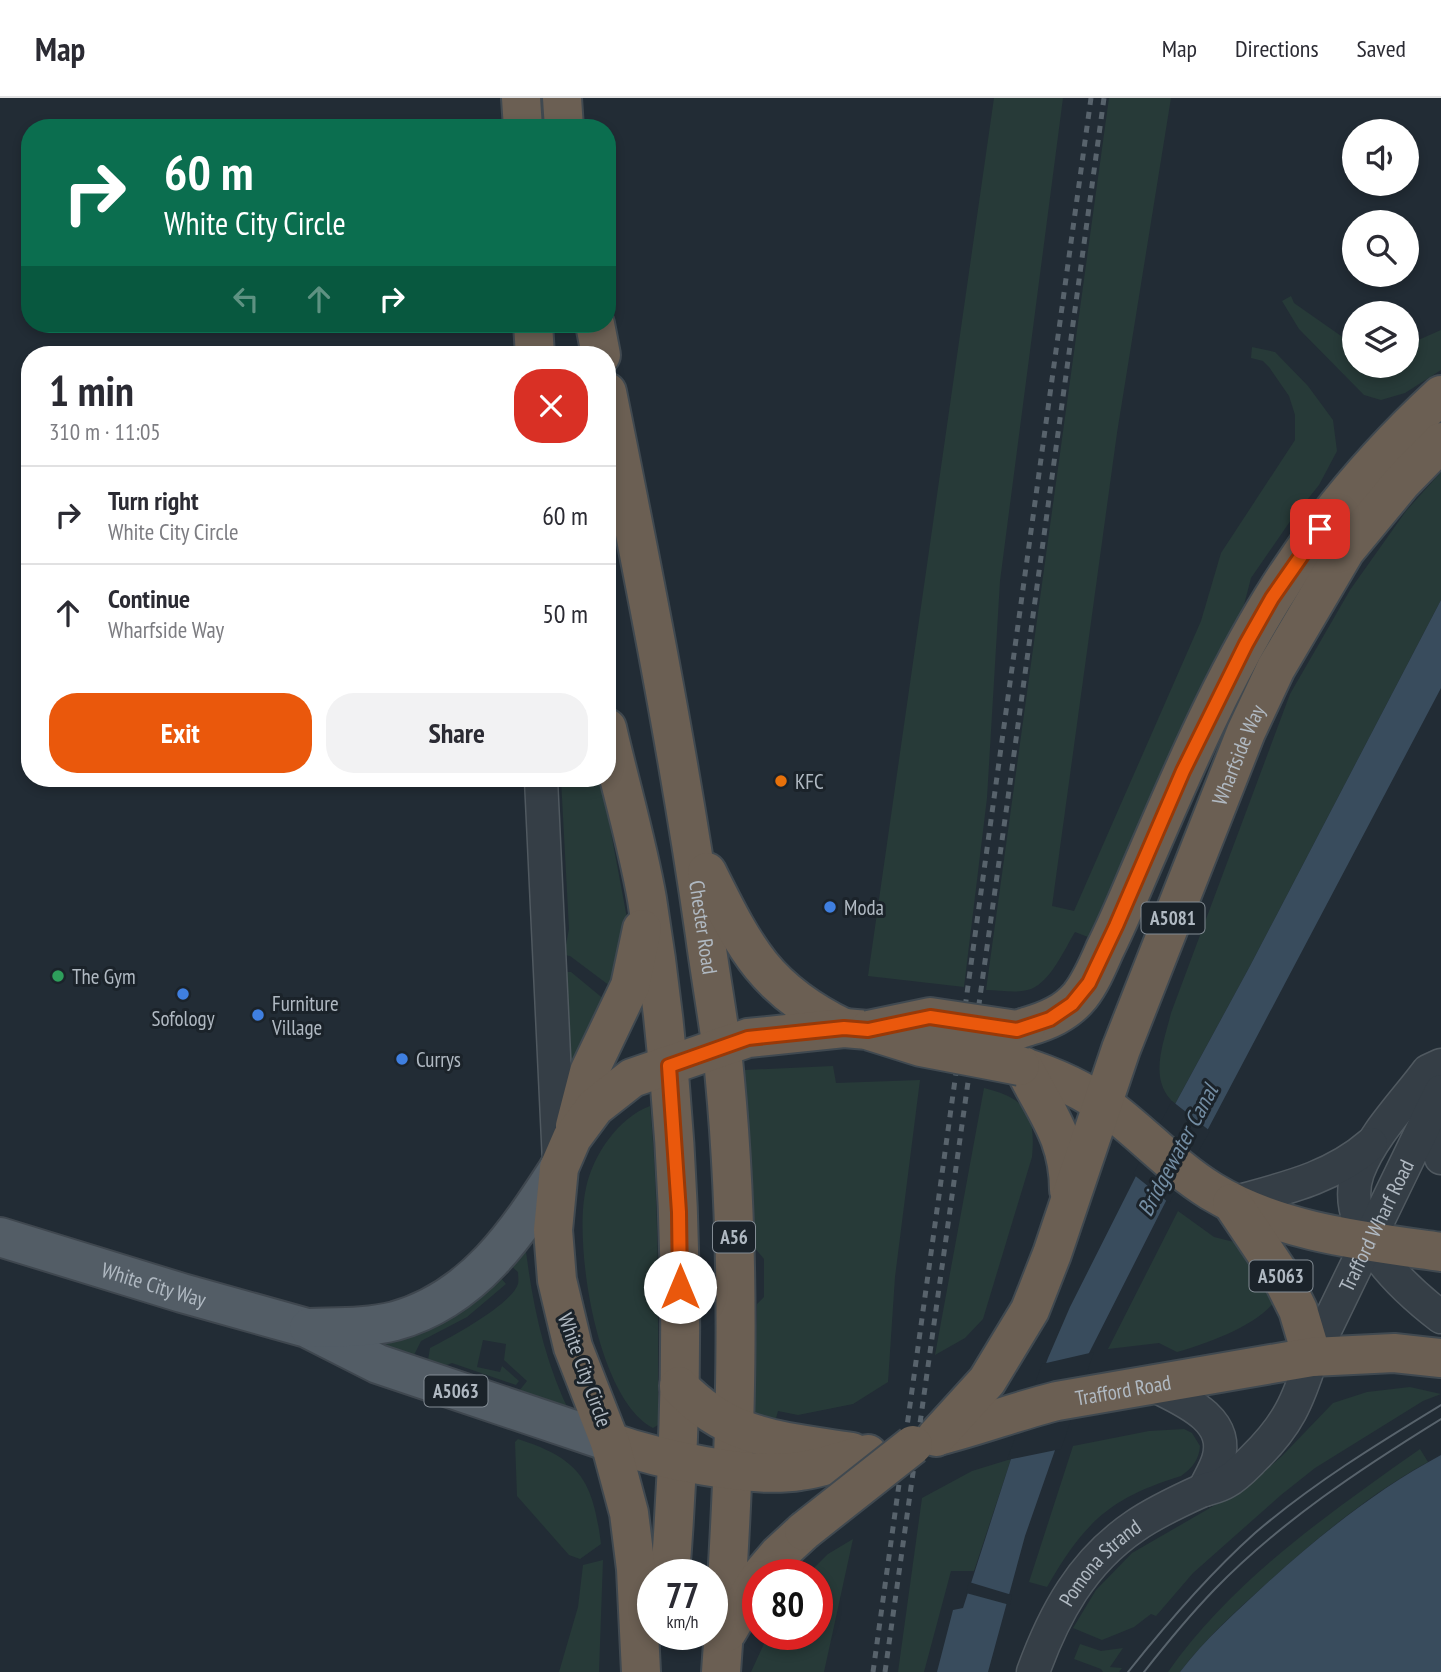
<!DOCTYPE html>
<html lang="en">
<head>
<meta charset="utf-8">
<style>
  :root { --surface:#fff; --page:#f2f2f3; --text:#2b2b33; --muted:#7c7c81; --line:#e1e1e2; --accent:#ea580c }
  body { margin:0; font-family:"PT Sans Narrow",sans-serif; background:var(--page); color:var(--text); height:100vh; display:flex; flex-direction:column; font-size:26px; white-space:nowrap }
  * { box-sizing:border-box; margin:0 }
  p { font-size:23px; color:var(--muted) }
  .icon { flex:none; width:38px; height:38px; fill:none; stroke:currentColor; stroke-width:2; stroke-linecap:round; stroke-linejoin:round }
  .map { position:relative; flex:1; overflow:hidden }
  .details { position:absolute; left:21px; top:248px; width:595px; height:441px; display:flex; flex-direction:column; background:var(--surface); border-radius:28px; box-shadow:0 4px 10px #0003 }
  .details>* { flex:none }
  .guide { position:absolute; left:21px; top:21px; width:595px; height:214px; border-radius:28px; box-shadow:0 4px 10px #0003; background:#0b6e4f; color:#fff; overflow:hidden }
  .fabs { position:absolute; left:1342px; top:21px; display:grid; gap:14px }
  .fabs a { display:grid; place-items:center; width:77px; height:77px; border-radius:50%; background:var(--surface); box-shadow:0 4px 10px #0003; font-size:35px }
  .speed { position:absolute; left:637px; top:1461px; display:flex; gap:14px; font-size:35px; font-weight:700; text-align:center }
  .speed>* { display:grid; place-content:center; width:91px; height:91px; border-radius:50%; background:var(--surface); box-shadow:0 4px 10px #0003; line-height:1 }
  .speed small { font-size:18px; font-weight:400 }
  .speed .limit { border:10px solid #d22; background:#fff; color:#111 }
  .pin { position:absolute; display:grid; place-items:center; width:60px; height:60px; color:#fff; margin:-30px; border-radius:14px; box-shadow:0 4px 10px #0006 }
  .me { position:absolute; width:77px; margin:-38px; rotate:0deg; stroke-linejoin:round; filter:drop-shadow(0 0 5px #0008) }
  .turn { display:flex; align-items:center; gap:24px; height:147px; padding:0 28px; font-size:32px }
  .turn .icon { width:91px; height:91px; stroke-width:2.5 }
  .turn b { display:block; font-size:49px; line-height:60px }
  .lanes { display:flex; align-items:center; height:66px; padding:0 28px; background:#0003; justify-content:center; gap:35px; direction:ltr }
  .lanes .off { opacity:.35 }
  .round { display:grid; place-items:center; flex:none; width:74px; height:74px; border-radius:28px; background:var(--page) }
  .headline { display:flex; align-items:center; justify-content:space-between; height:119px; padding:0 28px }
  h1 { font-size:42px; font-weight:700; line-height:52px }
  .primary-button { display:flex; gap:14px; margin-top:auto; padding:14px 28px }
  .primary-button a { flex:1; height:80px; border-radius:28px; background:var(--accent); color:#fff; font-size:28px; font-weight:700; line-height:80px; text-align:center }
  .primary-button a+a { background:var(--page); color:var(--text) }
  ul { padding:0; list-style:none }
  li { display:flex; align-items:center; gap:21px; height:98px; padding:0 28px; border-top:2px solid var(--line) }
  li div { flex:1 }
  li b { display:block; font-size:26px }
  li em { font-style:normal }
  header { display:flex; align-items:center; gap:42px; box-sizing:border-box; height:98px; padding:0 35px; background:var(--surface); border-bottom:2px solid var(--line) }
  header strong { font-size:33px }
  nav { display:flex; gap:38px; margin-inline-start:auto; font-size:24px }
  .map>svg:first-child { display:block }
  .green { fill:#273a38 }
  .water { fill:#394c5d }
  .pier { fill:#222c35 }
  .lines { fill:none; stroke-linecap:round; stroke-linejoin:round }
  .minor-casing { stroke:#505960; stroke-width:35 }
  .major-casing { stroke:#3f474f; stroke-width:42 }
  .highway-casing { stroke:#404950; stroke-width:42 }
  .minor { stroke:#353e46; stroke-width:32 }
  .major { stroke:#535d66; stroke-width:38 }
  .highway { stroke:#6b5f53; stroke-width:38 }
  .tram { stroke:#58636c; stroke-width:2 }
  .rail { stroke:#58636c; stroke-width:5; stroke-dasharray:7 7; stroke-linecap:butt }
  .highway-bridge-casing { stroke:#404950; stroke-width:42; stroke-linecap:butt }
  .highway-bridge { stroke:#6b5f53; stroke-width:38 }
  .route-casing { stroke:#983908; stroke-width:18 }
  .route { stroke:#ea580c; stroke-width:12 }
  .food-dot { fill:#e8710a; stroke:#1b232a; stroke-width:2.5 }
  .shop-dot { fill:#3f7fe0; stroke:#1b232a; stroke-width:2.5 }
  .leisure-dot { fill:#2e9e5b; stroke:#1b232a; stroke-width:2.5 }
  .labels { text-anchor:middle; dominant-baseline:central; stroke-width:6; stroke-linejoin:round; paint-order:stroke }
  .shield { fill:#1b232a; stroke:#838c94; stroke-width:2 }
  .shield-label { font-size:19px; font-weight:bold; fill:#b0b9c2 }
  .street-label { font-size:21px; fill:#b0b9c2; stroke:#1b232a }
  .poi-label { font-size:21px; fill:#b0b9c2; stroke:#1b232a; text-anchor:start }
  .water-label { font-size:23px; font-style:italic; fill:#738da3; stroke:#1b232a }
</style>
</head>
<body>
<header>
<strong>Map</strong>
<nav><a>Map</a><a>Directions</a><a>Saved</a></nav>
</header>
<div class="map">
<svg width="1441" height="1574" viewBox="0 0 1441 1574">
  <rect width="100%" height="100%" fill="#222c35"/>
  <!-- green -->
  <path class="green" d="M994,0H1063L1000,483L987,700L964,889L868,878Z
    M1109,0H1171L1117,335L1052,808L1074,813L1201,523L1221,455L1295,342V317L1289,298L1269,269L1263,263L1251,260L1252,249L1275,254L1308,288L1333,322L1337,353L1319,387L1291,422L1251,480L1244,507L1234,528L1232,541L1173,654L1088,839L1075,834C1064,852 1051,883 1031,891C1017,896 1000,892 986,892Z
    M1291,198L1294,205L1354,247V268H1407V247L1441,232V272L1405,295L1381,302L1364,297L1299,231L1282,203Z
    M1441,374V502L1250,868L1175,1006C1147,982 1164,945 1171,915L1290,596L1350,492L1406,413Z
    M561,681H601L627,820L610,888L570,858L564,857L569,831Z
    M562,874H571L611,907L570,984Z
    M833,968L836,985L920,982L895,1179L888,1284L853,1306L798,1317L778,1313L774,1328L754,1322L757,1206L764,1199V1161L754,1149L753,1096L743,975L744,972Z
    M984,990C1026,1000 1036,1016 1032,1059L983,1221L965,1240L935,1257Z
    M650,1008C660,1114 658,1221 658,1327L653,1330C597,1301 573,1146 586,1090C593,1057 618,1020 650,1008Z
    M1178,1113L1214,1139L1242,1146L1278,1199C1260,1227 1208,1245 1177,1254L1159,1245L1108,1251Z
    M525,1145C532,1205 544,1263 571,1317L527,1304L519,1293L527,1283L504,1262L506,1246L483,1242L477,1269L500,1274L502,1268L519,1283L516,1287L452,1265L437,1271L427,1268L430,1250C450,1240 511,1207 518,1186C519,1182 518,1178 518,1174L510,1167Z
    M500,1179L506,1186L467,1219L421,1243L411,1263L384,1254L380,1245Z
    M1410,1289L1441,1296L1423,1303L1315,1370L1281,1397L1193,1475L1156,1518L1151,1516L1134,1529L1102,1542L1073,1530L1096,1492L1132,1455L1248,1388L1282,1358L1333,1305L1367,1294Z
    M1184,1331L1192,1335L1200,1348C1199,1362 1192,1370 1181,1378C1109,1400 1084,1425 1047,1489L1029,1484L1073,1348L1149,1333Z
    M518,1341C580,1361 593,1382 601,1446L580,1461L569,1457L517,1398L515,1344Z
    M1420,1351L1428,1364C1368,1397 1317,1440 1266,1486C1236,1513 1205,1541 1180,1574H1168C1234,1481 1328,1416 1420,1351Z
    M1011,1361L974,1473H951L924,1574H898L922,1400L972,1373Z
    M853,1441L824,1574H751L768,1537L817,1536V1477H807L828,1456Z
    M603,1462L599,1574H559L578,1509L583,1467Z
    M1080,1546L1101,1553L1123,1550L1110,1569L1122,1570L1119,1574H1103L1101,1571L1074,1561Z"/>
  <!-- water -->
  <path class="water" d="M1441,502V590L1208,1031L1166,1103L1089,1255L1025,1438L988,1574H937L953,1512L963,1510L1011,1361L1048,1260L1070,1209L1136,1078L1250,868Z
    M1441,1357V1574H1180C1205,1541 1236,1514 1266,1486C1320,1437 1376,1392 1441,1357Z"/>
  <!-- pier -->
  <path class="pier" d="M1172,1003L1210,1033L1169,1105L1133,1076Z
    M1094,1254L1061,1351L1007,1362L1042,1266Z
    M969,1484L1012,1497L1010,1507L966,1495Z"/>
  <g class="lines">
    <defs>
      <g id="minor">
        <path d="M541,681L559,1064"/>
        <path d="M1441,967L1428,973C1405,1004 1372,1037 1358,1074C1338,1130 1402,1189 1441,1219"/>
        <path d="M1438,1009L1436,1045L1441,1060"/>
        <path d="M1232,1105C1282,1091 1331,1081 1371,1046"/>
        <path d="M1153,1287C1183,1302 1231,1321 1218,1362C1215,1372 1208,1383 1204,1392"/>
        <path id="s1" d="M1033,1574C1054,1516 1082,1464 1135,1428C1155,1414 1179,1403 1201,1393C1210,1390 1218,1389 1226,1384C1237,1378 1246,1368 1254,1360C1288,1327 1298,1303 1312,1259L1441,993"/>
      </g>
      <g id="major">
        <path id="s2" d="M0,1139L182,1195L307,1230L378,1266L610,1344"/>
        <path d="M309,1230C338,1229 367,1230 395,1223C474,1201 517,1135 559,1070"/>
      </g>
      <g id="highway">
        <path d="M521,0L523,30"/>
        <path d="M562,0L564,30"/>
        <path d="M533,226L535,257"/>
        <path d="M595,226L601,257"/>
        <path id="s3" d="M607,294C643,474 679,655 705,837C710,875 717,914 722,952C744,1159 736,1367 721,1574"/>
        <path d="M607,630C620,687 637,744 647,801C683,1024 688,1252 670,1477"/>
        <path d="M707,774C745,850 764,891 844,930"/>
        <path d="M1026,929C1047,923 1066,915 1080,898C1091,884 1098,867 1105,851C1121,819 1134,786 1148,754C1185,668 1223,581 1272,501C1318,426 1376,357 1441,297"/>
        <path d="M1020,968C1053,978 1084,992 1111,1012C1145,1038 1174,1070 1211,1093C1278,1134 1364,1143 1441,1154"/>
        <path d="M1023,968C1045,1013 1069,1039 1069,1092"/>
        <path d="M575,1028L589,974L630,888L642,831"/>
        <path d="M1232,1105L1281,1178L1298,1212L1312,1259"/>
        <path d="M679,1288C730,1342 783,1343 852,1354"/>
        <path id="s4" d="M938,1338C978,1328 1017,1313 1057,1303L1312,1259L1394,1255L1441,1260"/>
        <path id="s5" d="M936,1339L987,1283L1030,1212L1052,1156L1121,951L1246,634L1276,570L1345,453L1402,384L1441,344"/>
        <path d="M610,1344C658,1361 750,1381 800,1373C823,1370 846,1361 868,1356"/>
        <path d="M761,1477L778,1457L804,1433"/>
        <path d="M727,1534L758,1482"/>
        <path d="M641,1574L636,1471L629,1415L610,1344L573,1249L557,1182L553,1132L559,1070L572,1040L595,1009L632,980L748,940L844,930L868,932"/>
      </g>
    </defs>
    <!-- minor casing -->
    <use href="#minor" class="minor-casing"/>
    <!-- major casing -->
    <use href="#major" class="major-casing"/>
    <!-- highway casing -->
    <use href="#highway" class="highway-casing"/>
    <!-- minor -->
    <use href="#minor" class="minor"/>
    <!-- major -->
    <use href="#major" class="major"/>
    <!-- highway -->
    <use href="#highway" class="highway"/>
    <!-- tram -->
    <path class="tram" d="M1128,1574C1167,1525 1208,1477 1255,1435C1312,1386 1377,1346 1441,1307
      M1144,1574C1166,1546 1189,1518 1214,1492C1280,1424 1360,1371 1441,1321"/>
    <!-- rail -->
    <path class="rail" d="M873,1574L1091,0
      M885,1574L1007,707L1104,0"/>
    <defs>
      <path id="highway-bridge" d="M868,932L930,919L1017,932L1026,929
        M870,933L921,949L1020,968
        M804,1433L913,1347"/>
    </defs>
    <!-- highway-bridge casing -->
    <use href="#highway-bridge" class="highway-bridge-casing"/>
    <!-- highway-bridge -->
    <use href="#highway-bridge" class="highway-bridge"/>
  </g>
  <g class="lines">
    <defs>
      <path id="route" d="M680,1189L679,1114L669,968L748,940L844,930L868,932L930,919L1017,932L1050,921L1072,906L1089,885L1116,828L1183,673L1246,546L1272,500L1320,431"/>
    </defs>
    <!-- route casing -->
    <use href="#route" class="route-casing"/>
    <!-- route -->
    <use href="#route" class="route"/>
  </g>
  <!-- markers -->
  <circle class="food-dot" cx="781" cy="683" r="7"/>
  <g class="shop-dot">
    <circle cx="830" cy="809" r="7"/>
    <circle cx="183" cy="896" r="7"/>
    <circle cx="258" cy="917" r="7"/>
    <circle cx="402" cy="961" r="7"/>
  </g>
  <circle class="leisure-dot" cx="58" cy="878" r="7"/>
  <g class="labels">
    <!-- shield labels -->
    <g class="shield">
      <rect x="1141.5" y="804.5" width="63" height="31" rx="5"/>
      <rect x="713" y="1123.5" width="42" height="31" rx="5"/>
      <rect x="1249.5" y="1162.5" width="63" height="31" rx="5"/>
      <rect x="424.5" y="1277.5" width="63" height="31" rx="5"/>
    </g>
    <g class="shield-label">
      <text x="1173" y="820">A5081</text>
      <text x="734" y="1139">A56</text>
      <text x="1281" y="1178">A5063</text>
      <text x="456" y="1293">A5063</text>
    </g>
    <!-- street labels -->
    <g class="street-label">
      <text stroke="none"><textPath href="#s5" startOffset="752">Wharfside Way</textPath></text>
      <text stroke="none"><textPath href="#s3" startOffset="544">Chester Road</textPath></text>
      <text stroke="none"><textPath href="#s1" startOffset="584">Trafford Wharf Road</textPath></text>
      <text stroke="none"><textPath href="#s2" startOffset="161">White City Way</textPath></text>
      <text transform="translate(585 1272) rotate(70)">White City Circle</text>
      <text stroke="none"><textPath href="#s4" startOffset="191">Trafford Road</textPath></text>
      <text stroke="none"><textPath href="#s1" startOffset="130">Pomona Strand</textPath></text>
    </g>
    <!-- poi labels -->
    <g class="poi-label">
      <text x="795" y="683">KFC</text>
      <text x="844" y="809">Moda</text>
      <text x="72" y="878">The Gym</text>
      <text x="272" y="905">Furniture<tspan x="272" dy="24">Village</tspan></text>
      <text x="183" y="920" text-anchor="middle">Sofology</text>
      <text x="416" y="961">Currys</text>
    </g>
    <!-- water labels -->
    <g class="water-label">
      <text transform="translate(1177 1052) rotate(-62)">Bridgewater Canal</text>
    </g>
  </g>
</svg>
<div class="fabs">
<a><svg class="icon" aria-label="sound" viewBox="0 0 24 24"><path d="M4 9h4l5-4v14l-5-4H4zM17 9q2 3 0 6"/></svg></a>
<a><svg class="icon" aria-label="search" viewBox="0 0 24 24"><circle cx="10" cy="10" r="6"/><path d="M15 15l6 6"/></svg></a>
<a><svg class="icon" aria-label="layers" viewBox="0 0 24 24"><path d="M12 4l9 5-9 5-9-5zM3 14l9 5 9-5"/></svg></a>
</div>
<div class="speed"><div>77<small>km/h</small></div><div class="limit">80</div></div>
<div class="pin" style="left:1320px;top:431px;background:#d93025"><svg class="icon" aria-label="arrive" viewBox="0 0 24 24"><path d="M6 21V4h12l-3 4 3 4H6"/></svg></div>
<svg class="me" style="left:680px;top:1189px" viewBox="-20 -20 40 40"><circle r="19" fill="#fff"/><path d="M0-13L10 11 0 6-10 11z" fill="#ea580c"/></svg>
<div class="guide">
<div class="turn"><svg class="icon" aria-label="right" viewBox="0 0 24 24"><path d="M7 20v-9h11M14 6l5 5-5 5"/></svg><div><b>60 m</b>White City Circle</div></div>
<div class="lanes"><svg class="icon off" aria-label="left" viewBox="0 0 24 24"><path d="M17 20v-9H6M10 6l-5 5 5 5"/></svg><svg class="icon off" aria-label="ahead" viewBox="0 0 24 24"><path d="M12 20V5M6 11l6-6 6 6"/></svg><svg class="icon" aria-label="right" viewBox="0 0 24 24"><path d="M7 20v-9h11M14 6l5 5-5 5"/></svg></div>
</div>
<section class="details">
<div class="headline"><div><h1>1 min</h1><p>310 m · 11:05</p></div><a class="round" style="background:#d93025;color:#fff"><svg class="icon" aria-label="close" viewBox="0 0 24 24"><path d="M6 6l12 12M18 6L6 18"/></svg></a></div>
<ul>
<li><svg class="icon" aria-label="right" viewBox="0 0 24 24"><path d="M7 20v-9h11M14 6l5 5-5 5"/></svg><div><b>Turn right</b><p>White City Circle</p></div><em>60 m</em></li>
<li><svg class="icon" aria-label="ahead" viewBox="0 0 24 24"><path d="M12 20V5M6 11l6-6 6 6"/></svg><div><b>Continue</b><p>Wharfside Way</p></div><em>50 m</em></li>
</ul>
<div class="primary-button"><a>Exit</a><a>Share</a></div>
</section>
</div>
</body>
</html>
